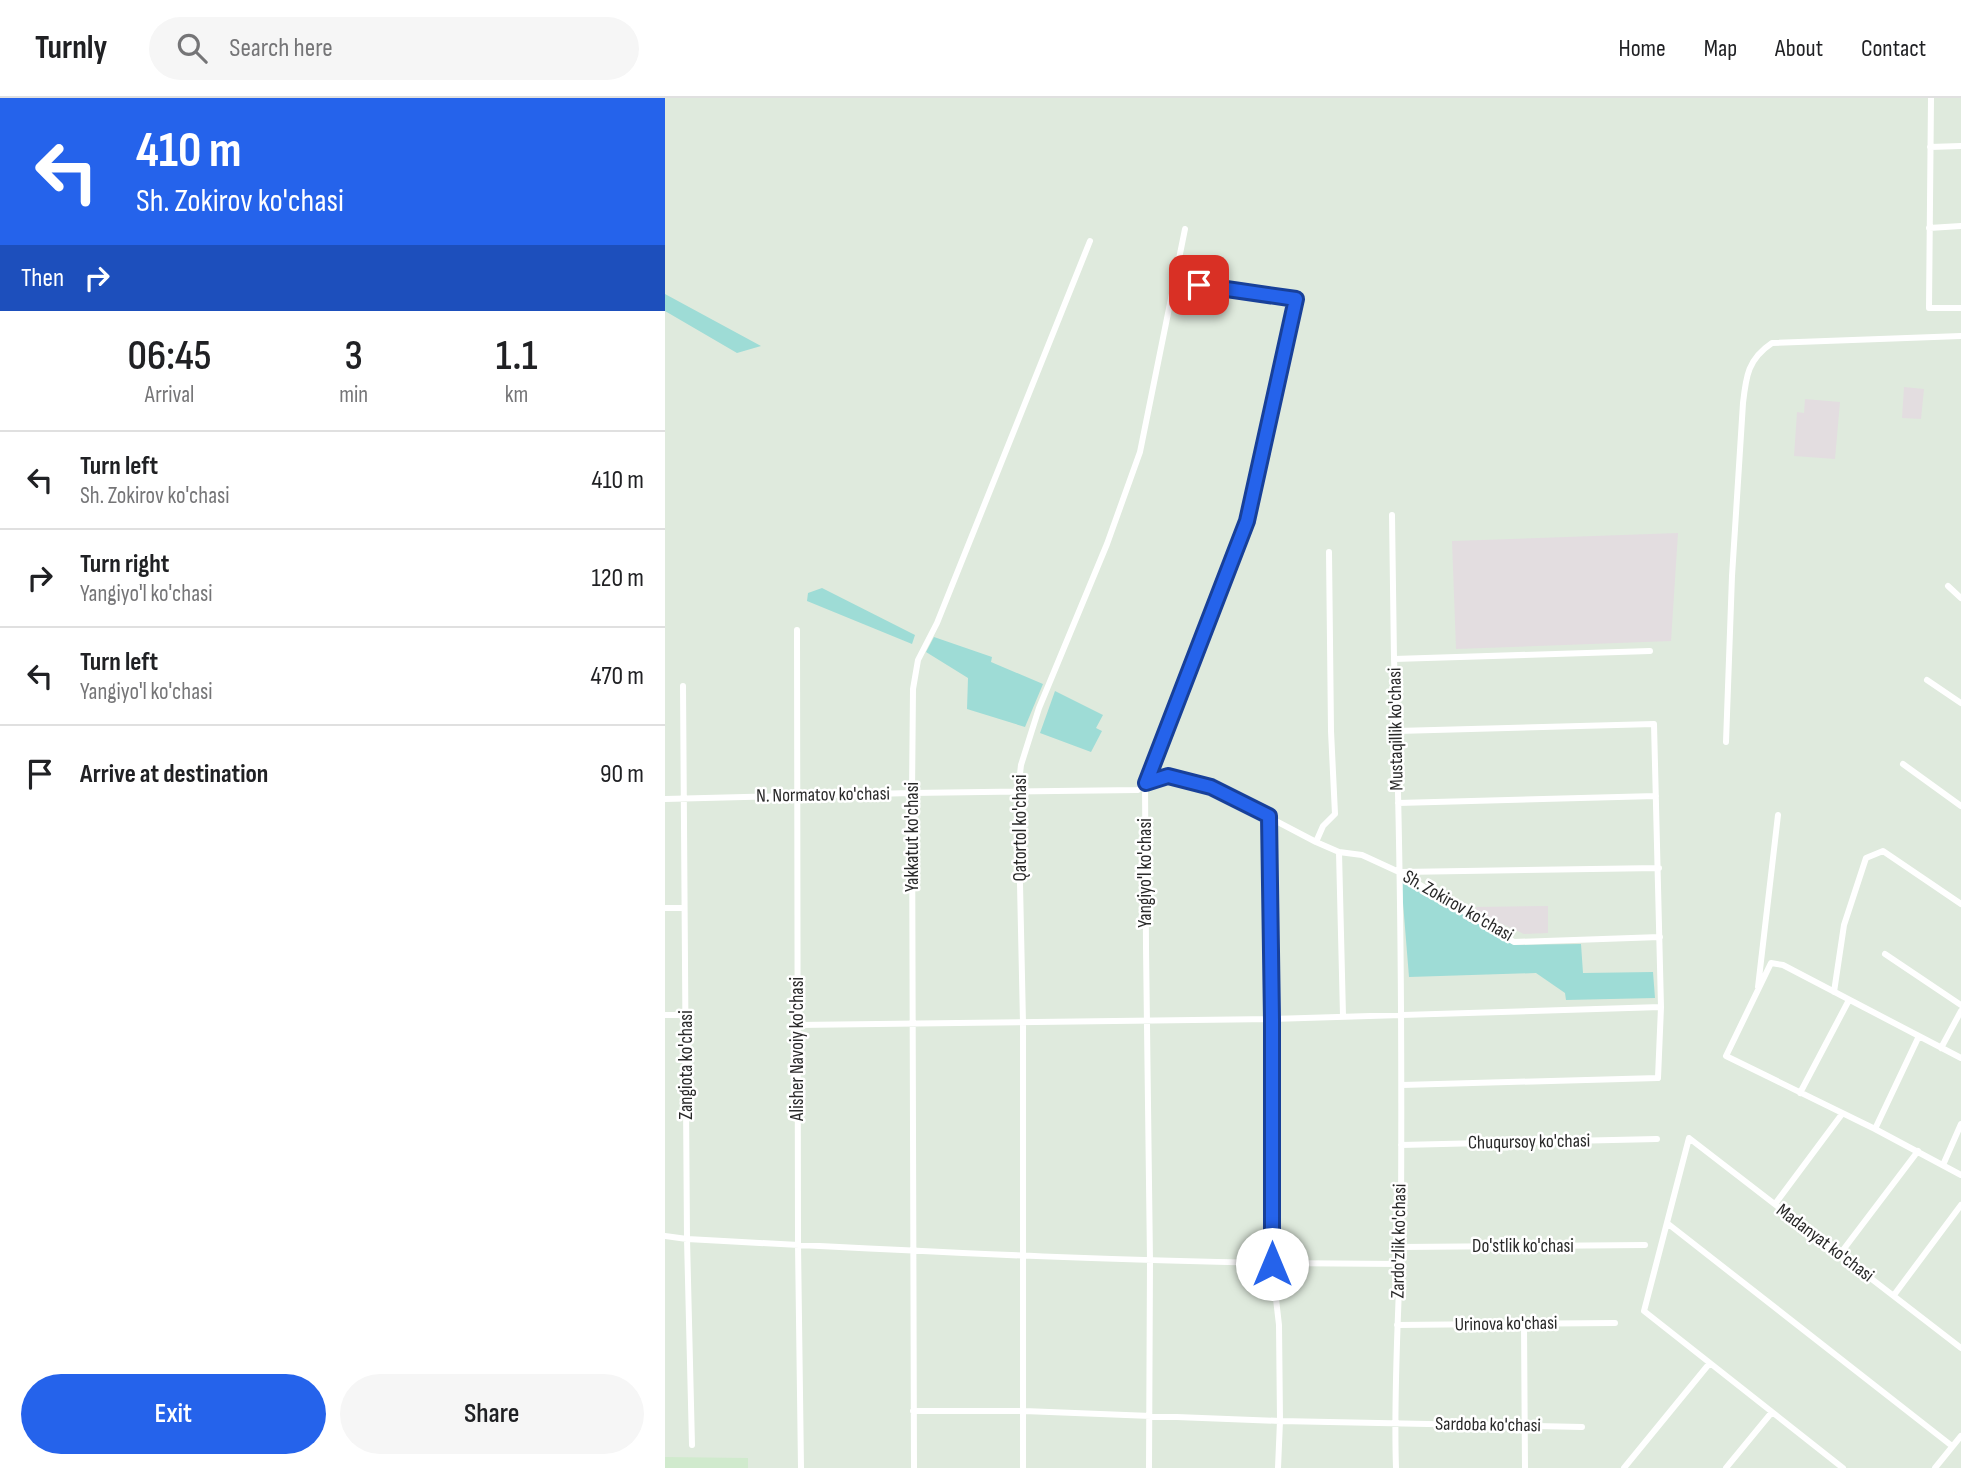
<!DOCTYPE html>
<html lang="en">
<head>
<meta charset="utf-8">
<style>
  :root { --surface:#fff; --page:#f6f6f6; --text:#202124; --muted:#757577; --line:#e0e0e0; --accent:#2563eb }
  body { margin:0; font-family:"Sofia Sans Condensed",sans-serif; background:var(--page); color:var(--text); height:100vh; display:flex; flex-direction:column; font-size:26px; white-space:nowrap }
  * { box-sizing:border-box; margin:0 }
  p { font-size:23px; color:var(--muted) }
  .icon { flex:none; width:38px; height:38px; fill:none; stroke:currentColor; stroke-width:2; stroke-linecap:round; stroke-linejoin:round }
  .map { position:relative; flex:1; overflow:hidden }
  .details { display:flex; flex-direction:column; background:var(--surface); width:665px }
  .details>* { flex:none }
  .banner { background:#2563eb; color:#fff; overflow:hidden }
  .pin { position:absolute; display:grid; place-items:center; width:60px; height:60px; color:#fff; margin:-30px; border-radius:14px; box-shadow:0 4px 10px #0006 }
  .me { position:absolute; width:77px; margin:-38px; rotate:0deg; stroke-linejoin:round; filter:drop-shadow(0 0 5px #0008) }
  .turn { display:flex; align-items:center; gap:24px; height:147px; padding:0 21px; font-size:32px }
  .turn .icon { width:91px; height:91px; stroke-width:2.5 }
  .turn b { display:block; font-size:49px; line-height:60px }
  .then { display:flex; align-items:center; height:66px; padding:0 21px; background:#0003; gap:14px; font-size:26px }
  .eta { display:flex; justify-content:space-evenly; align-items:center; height:119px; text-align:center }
  .eta b { font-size:42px; font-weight:600; line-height:49px }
  .primary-button { display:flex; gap:14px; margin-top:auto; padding:14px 21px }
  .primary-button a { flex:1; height:80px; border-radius:42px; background:var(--accent); color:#fff; font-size:28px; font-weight:600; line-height:80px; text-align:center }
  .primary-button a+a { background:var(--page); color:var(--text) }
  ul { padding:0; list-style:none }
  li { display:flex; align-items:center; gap:21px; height:98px; padding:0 21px; border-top:2px solid var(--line) }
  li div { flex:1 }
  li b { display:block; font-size:26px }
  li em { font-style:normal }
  header { display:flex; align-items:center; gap:42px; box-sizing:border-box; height:98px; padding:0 35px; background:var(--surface); border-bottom:2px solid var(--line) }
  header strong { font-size:33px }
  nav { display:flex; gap:38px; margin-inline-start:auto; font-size:24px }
  .search { width:490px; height:63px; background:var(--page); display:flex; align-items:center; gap:18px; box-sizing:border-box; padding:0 24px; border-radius:38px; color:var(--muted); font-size:26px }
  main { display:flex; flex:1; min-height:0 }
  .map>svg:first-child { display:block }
  .industrial { fill:#e3dde0 }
  .education { fill:#d0eacd }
  .green { fill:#9edcd6 }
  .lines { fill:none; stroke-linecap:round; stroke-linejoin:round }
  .street { stroke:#fff; stroke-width:6 }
  .route-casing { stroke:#184099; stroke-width:18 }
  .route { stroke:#2563eb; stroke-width:12 }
  .labels { text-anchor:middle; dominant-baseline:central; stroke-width:5; stroke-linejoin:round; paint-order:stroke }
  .street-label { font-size:19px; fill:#292929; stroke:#fff }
</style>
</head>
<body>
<header>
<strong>Turnly</strong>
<div class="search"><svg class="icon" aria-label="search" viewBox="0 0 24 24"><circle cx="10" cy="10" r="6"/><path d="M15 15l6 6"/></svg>Search here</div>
<nav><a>Home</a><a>Map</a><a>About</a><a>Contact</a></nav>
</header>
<main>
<section class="details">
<div class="banner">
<div class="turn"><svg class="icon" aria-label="left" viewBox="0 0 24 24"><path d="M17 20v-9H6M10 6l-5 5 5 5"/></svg><div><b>410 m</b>Sh. Zokirov ko'chasi</div></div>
<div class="then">Then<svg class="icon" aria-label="right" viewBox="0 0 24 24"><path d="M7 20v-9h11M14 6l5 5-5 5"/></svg></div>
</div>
<div class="eta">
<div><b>06:45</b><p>Arrival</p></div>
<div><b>3</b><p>min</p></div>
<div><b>1.1</b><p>km</p></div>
</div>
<ul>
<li><svg class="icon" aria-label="left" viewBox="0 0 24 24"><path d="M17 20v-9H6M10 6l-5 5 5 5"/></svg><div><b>Turn left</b><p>Sh. Zokirov ko'chasi</p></div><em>410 m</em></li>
<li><svg class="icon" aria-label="right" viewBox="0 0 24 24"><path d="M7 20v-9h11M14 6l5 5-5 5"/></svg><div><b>Turn right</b><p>Yangiyo'l ko'chasi</p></div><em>120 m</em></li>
<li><svg class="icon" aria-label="left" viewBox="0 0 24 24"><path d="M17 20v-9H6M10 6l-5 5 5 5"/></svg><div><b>Turn left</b><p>Yangiyo'l ko'chasi</p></div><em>470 m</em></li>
<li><svg class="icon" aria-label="arrive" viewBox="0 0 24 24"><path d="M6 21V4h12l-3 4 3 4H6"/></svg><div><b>Arrive at destination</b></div><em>90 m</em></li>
</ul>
<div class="primary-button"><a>Exit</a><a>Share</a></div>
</section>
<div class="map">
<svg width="1296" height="1370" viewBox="0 0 1296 1370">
  <rect width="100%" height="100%" fill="#dfeadd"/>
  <!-- industrial -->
  <path class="industrial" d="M1239,289L1259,291L1256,321L1237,320Z
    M1140,301L1175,304L1170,361L1129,358L1132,314L1139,315Z
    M1013,435L1006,543L791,551L787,443Z
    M883,808V835L859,836L811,814V809Z"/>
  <!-- education -->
  <path class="education" d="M0,1359L83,1360V1370H0Z"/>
  <!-- green -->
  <path class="green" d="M0,196L96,248L72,255L0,213Z
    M157,490L250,537L247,546L142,503L143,495Z
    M269,539L327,559L326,564L378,586L360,629L302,611L303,580L261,554Z
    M390,593L438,617L431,630L437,633L426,654L375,635Z
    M736,780L849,847L916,846L918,875L988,874L990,900L901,902L900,895L871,875L744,879Z"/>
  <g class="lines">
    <!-- street -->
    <path class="street" d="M1266,0L1264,210H1296
      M1265,49L1296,48
      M1264,130L1296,128
      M727,417L729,561
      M1283,488L1296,500
      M132,532L133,1147L136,1370
      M1262,582L1296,605
      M18,588L22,1141L27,1347
      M732,633L989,626L996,909L993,980L737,987
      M1061,644L1067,478L1078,305C1081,278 1083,261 1107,245L1296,238
      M1238,666L1296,708
      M0,701L247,695L473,692L480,685L503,679L546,689L651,744L674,754L697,757L734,774L849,844L995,839
      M733,705L991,698
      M604,718L607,921V1166L614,1227L615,1323L613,1370
      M651,744L658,728L670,716L666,633L664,454
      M674,754L678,918
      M736,774L994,770
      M0,810H19
      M1220,856L1296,907
      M1093,889L1113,717
      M1169,894L1179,827L1201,760L1218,753L1296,806
      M0,917H21
      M132,927L607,921L996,909
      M1276,950L1296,913
      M1296,960L1118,867L1106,865L1061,958L1210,1031L1296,1077
      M1135,995L1184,902
      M1210,1031L1254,938
      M736,1047L992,1041
      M1278,1067L1296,1026
      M1110,1106L1177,1016
      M1002,1125L1287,1348
      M0,1138L22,1141C259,1154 497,1166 734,1166
      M735,1149L980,1147
      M1175,1156L1253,1053
      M1229,1197L1296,1107
      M859,1226L860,1370
      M732,1227L950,1225
      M248,1313H359L615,1323L917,1329
      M249,1370L247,695L248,591L253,562L272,525L425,143
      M358,1370V925L353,693L356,667L374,610L442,446L475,354L520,131
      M484,1370L485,1163L481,849L480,685L582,423L630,201L510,183
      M731,1370C728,1285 735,1201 736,1116C737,931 736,746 729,561L985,553
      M959,1370L1044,1266
      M1061,1370L1107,1314
      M1178,1370L979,1213L1024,1040L1296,1250
      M1270,1370L1296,1338"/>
  </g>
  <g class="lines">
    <defs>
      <path id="route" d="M534,187L631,201L582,423L481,685L503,678L546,689L604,718L607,921V1166"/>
    </defs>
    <!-- route casing -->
    <use href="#route" class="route-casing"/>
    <!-- route -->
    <use href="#route" class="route"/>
  </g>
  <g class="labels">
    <!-- street labels -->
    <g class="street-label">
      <text transform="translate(731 631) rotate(-91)">Mustaqillik ko'chasi</text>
      <text transform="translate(158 697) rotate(-1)">N. Normatov ko'chasi</text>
      <text transform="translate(355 730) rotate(-90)">Qatortol ko'chasi</text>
      <text transform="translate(247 739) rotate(-90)">Yakkatut ko'chasi</text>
      <text transform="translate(480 775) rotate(-90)">Yangiyo'l ko'chasi</text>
      <text transform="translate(793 808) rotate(30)">Sh. Zokirov ko'chasi</text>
      <text transform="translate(132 951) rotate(-90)">Alisher Navoiy ko'chasi</text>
      <text transform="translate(21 967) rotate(-90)">Zangiota ko'chasi</text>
      <text transform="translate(864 1044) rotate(-1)">Chuqursoy ko'chasi</text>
      <text transform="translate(734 1143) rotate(-89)">Zardo'zlik ko'chasi</text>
      <text transform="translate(1160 1145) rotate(37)">Madanyat ko'chasi</text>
      <text x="858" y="1148">Do'stlik ko'chasi</text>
      <text transform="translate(841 1226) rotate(-1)">Urinova ko'chasi</text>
      <text transform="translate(823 1327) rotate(1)">Sardoba ko'chasi</text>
    </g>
  </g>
</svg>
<div class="pin" style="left:534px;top:187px;background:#d93025"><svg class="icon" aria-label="arrive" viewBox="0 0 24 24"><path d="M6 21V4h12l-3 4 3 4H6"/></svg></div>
<svg class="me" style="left:607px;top:1166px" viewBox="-20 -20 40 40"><circle r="19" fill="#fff"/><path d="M0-13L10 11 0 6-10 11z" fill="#2563eb"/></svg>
</div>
</main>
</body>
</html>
